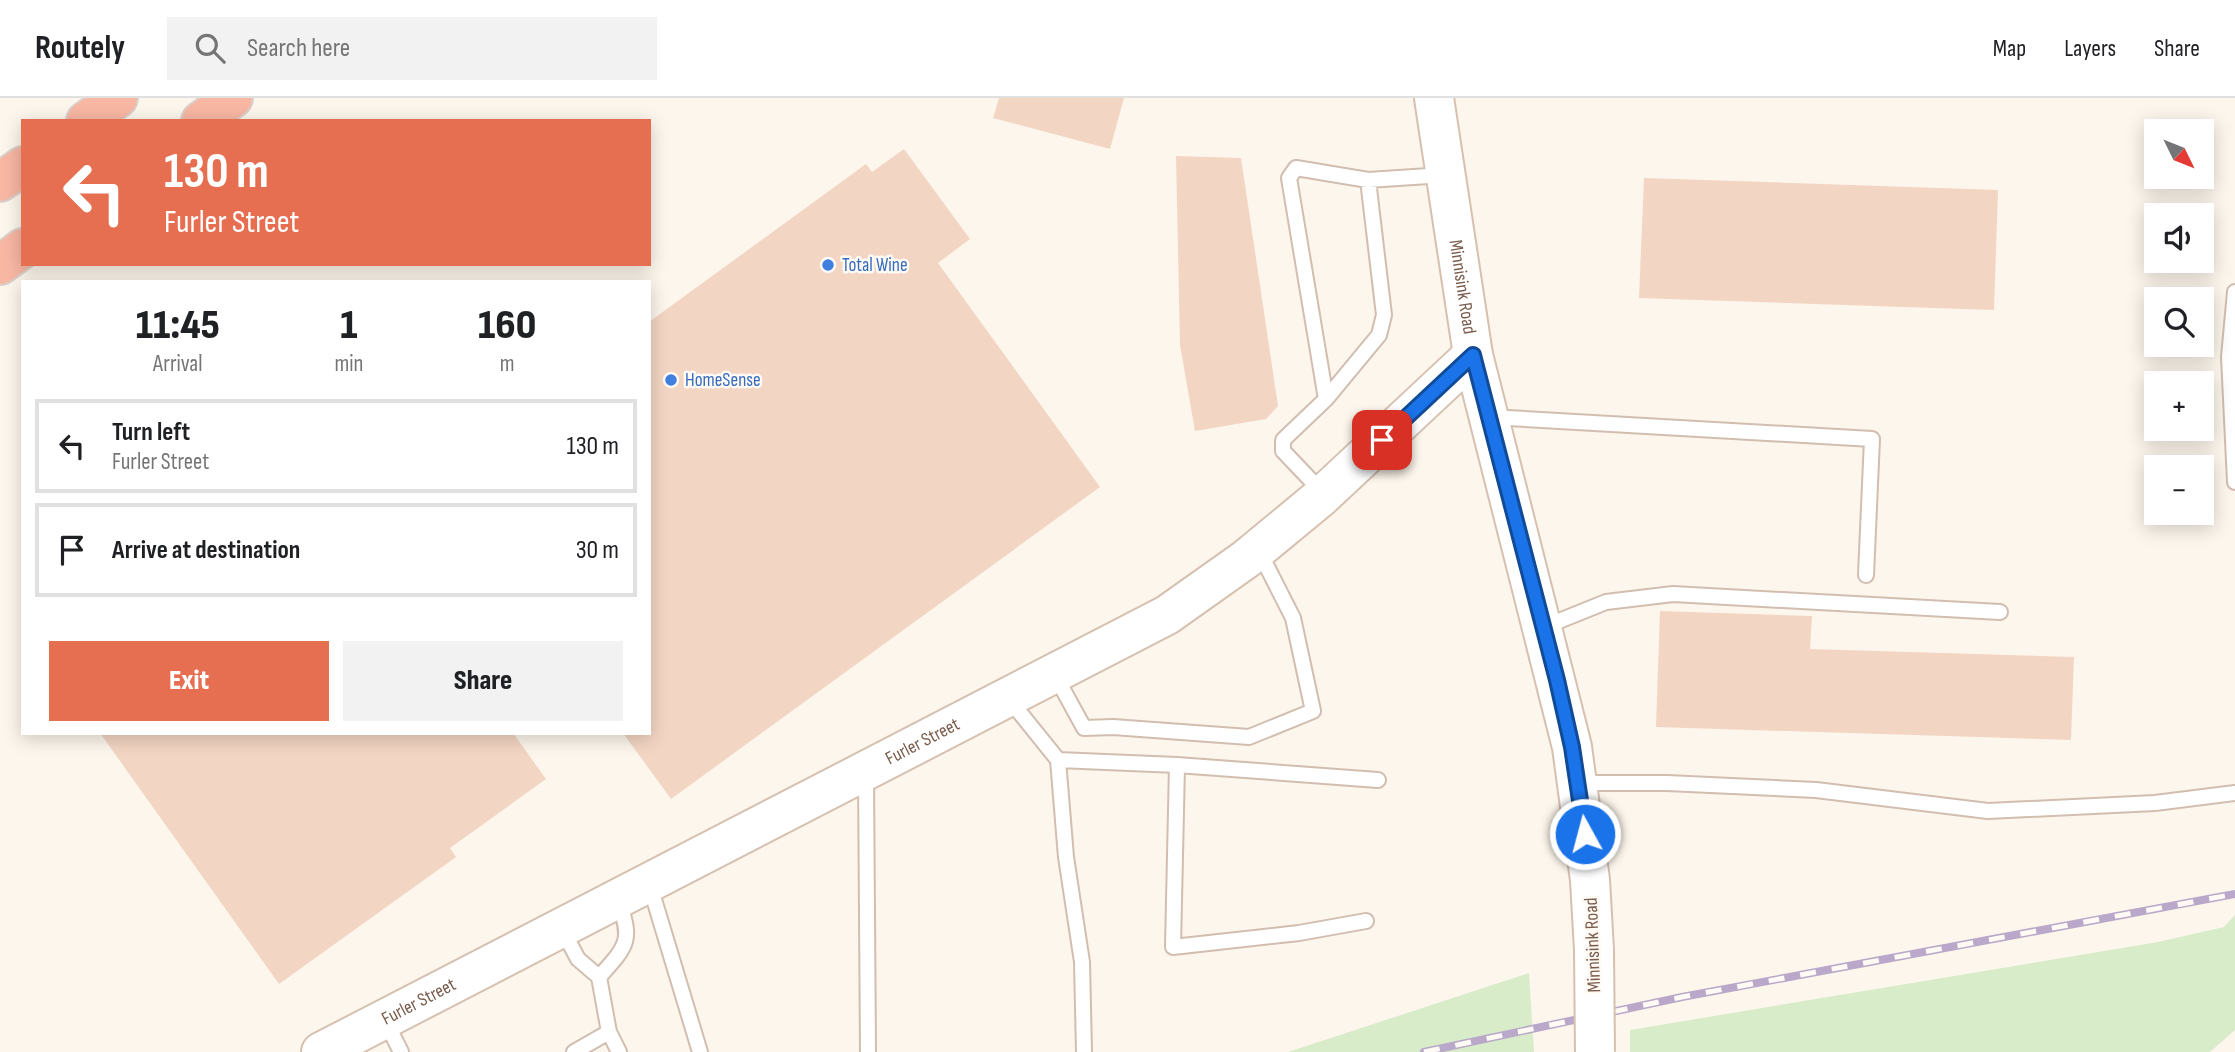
<!DOCTYPE html>
<html lang="en">
<head>
<meta charset="utf-8">
<style>
  :root { --surface:#fff; --page:#f2f2f2; --text:#202124; --muted:#757577; --line:#e0e0e0; --accent:#e76f51 }
  body { margin:0; font-family:"Sofia Sans Condensed",sans-serif; background:var(--page); color:var(--text); height:100vh; display:flex; flex-direction:column; font-size:26px; white-space:nowrap }
  * { box-sizing:border-box; margin:0 }
  p { font-size:23px; color:var(--muted) }
  .icon { flex:none; width:38px; height:38px; fill:none; stroke:currentColor; stroke-width:2; stroke-linecap:round; stroke-linejoin:round }
  .map { position:relative; flex:1; overflow:hidden }
  .details { position:absolute; left:21px; top:182px; width:630px; height:455px; display:flex; flex-direction:column; background:var(--surface); border-radius:0px; box-shadow:0 4px 18px #0003 }
  .details>* { flex:none }
  .banner { position:absolute; left:21px; top:21px; width:630px; height:147px; border-radius:0px; box-shadow:0 4px 18px #0003; background:#e76f51; color:#fff; overflow:hidden }
  .needle { width:46px; rotate:133deg }
  .fabs { position:absolute; left:2144px; top:21px; display:grid; gap:14px }
  .fabs a { display:grid; place-items:center; width:70px; height:70px; border-radius:0px; background:var(--surface); box-shadow:0 4px 18px #0003; font-size:35px }
  .pin { position:absolute; display:grid; place-items:center; width:60px; height:60px; color:#fff; margin:-30px; border-radius:14px; box-shadow:0 4px 10px #0006 }
  .me { position:absolute; width:77px; margin:-38px; rotate:353deg; stroke-linejoin:round; filter:drop-shadow(0 0 5px #0008) }
  .turn { display:flex; align-items:center; gap:24px; height:147px; padding:0 28px; font-size:32px }
  .turn .icon { width:91px; height:91px; stroke-width:2.5 }
  .turn b { display:block; font-size:49px; line-height:60px }
  .eta { display:flex; justify-content:space-evenly; align-items:center; height:119px; text-align:center }
  .eta b { font-size:42px; font-weight:800; line-height:49px }
  .action { display:flex; gap:14px; margin-top:auto; padding:14px 28px }
  .action a { flex:1; height:80px; border-radius:0px; background:var(--accent); color:#fff; font-size:28px; font-weight:800; line-height:80px; text-align:center }
  .action a+a { background:var(--page); color:var(--text) }
  ul { padding:0; list-style:none }
  li { display:flex; align-items:center; gap:21px; height:94px; margin:0 14px 10px; padding:0 14px; border:4px solid var(--line); border-radius:0px }
  li div { flex:1 }
  li b { display:block; font-size:26px }
  li em { font-style:normal }
  header { display:flex; align-items:center; gap:42px; box-sizing:border-box; height:98px; padding:0 35px; background:var(--surface); border-bottom:2px solid var(--line) }
  header strong { font-size:33px }
  nav { display:flex; gap:38px; margin-inline-start:auto; font-size:24px }
  .search { width:490px; height:63px; background:var(--page); display:flex; align-items:center; gap:18px; box-sizing:border-box; padding:0 24px; border-radius:0px; color:var(--muted); font-size:26px }
  .map>svg:first-child { display:block }
  .green { fill:#d8ecc9 }
  .building { fill:#f3d5c3 }
  .lines { fill:none; stroke-linecap:round; stroke-linejoin:round }
  .lane-casing { stroke:#d1beb0; stroke-width:18 }
  .secondary-casing { stroke:#d6c0b0; stroke-width:42 }
  .highway-casing { stroke:#dad1cd; stroke-width:42 }
  .lane { stroke:#fff; stroke-width:14 }
  .secondary { stroke:#fff; stroke-width:38 }
  .highway { stroke:#f7b7a3; stroke-width:38 }
  .rail-casing { stroke:#b9a8c9; stroke-width:8 }
  .rail { stroke:#fffaf3; stroke-width:5; stroke-dasharray:16; stroke-linecap:butt }
  .secondary-bridge-casing { stroke:#d6c0b0; stroke-width:42; stroke-linecap:butt }
  .secondary-bridge { stroke:#fff; stroke-width:38 }
  .route-casing { stroke:#114b97; stroke-width:18 }
  .route { stroke:#1a73e8; stroke-width:12 }
  .shop-dot { fill:#3f7fe0; stroke:#fffaf3; stroke-width:2.5 }
  .labels { text-anchor:middle; dominant-baseline:central; stroke-width:5; stroke-linejoin:round; paint-order:stroke }
  .shop-label { font-size:19px; fill:#366cbe; stroke:#fffaf3; text-anchor:start }
  .street-label { font-size:19px; fill:#7a5c4d; stroke:#fffaf3 }
</style>
</head>
<body>
<header>
<strong>Routely</strong>
<div class="search"><svg class="icon" aria-label="search" viewBox="0 0 24 24"><circle cx="10" cy="10" r="6"/><path d="M15 15l6 6"/></svg>Search here</div>
<nav><a>Map</a><a>Layers</a><a>Share</a></nav>
</header>
<div class="map">
<svg width="2235" height="954" viewBox="0 0 2235 954">
  <rect width="100%" height="100%" fill="#fdf6ec"/>
  <!-- green -->
  <path class="green" d="M2235,817V932L2210,954H1630V932L2158,844L2224,829Z
    M1529,875L1534,954H1288Z"/>
  <!-- building -->
  <path class="building" d="M999,0H1124L1110,51L993,20Z
    M904,51L970,141L938,165L1100,389L671,701L623,635H649V224L866,66L872,74Z
    M1176,58L1241,60L1278,308L1266,321L1195,333L1180,247Z
    M1644,80L1998,92L1994,212L1639,200Z
    M1660,513L1812,518L1810,551L2074,559L2071,642L1656,629Z
    M100,635H513L546,681L450,750L456,759L279,886Z"/>
  <g class="lines">
    <defs>
      <path id="lane" d="M2235,194L2229,259L2235,384
        M1326,301L1379,237L1384,217L1368,82
        M1490,319L1872,341L1866,477
        M1323,395L1283,353V342L1326,301L1289,80L1296,70L1368,82L1444,77
        M1544,529L1606,504L1673,496L2000,514
        M1055,577L1084,630L1113,629L1249,639L1313,613L1293,520L1259,453
        M1008,600L1058,662L1066,759L1082,864L1084,954
        M1058,662L1177,667L1173,849L1299,835L1366,823
        M1177,667L1378,682
        M866,677L868,954
        M1578,685H1667L1816,692L1988,713L2155,705L2235,695
        M650,788L700,954
        M562,831L578,861L599,879C627,848 634,842 617,801
        M599,879L609,934L619,954
        M385,922L401,954
        M574,954L609,934"/>
      <g id="secondary">
        <path id="s1" d="M1434,0L1473,257L1572,649L1590,782L1594,852"/>
        <path id="s2" d="M321,954L1167,517L1246,461L1321,399L1473,257"/>
      </g>
      <path id="highway" d="M86,23L118,0
        M201,23L233,0
        M0,84L23,68
        M0,167L23,150"/>
    </defs>
    <!-- lane casing -->
    <use href="#lane" class="lane-casing"/>
    <!-- secondary casing -->
    <use href="#secondary" class="secondary-casing"/>
    <!-- highway casing -->
    <use href="#highway" class="highway-casing"/>
    <!-- lane -->
    <use href="#lane" class="lane"/>
    <!-- secondary -->
    <use href="#secondary" class="secondary"/>
    <!-- highway -->
    <use href="#highway" class="highway"/>
    <defs>
      <path id="rail" d="M1424,954L1682,899L2235,796"/>
    </defs>
    <!-- rail casing -->
    <use href="#rail" class="rail-casing"/>
    <!-- rail -->
    <use href="#rail" class="rail"/>
    <defs>
      <path id="secondary-bridge" d="M1594,852L1595,954"/>
    </defs>
    <!-- secondary-bridge casing -->
    <use href="#secondary-bridge" class="secondary-bridge-casing"/>
    <!-- secondary-bridge -->
    <use href="#secondary-bridge" class="secondary-bridge"/>
  </g>
  <g class="lines">
    <defs>
      <path id="route" d="M1382,342L1473,257L1557,582L1572,649L1585,736"/>
    </defs>
    <!-- route casing -->
    <use href="#route" class="route-casing"/>
    <!-- route -->
    <use href="#route" class="route"/>
  </g>
  <!-- markers -->
  <g class="shop-dot">
    <circle cx="828" cy="167" r="7"/>
    <circle cx="671" cy="282" r="7"/>
  </g>
  <g class="labels">
    <!-- shop labels -->
    <g class="shop-label">
      <text x="842" y="167">Total Wine</text>
      <text x="685" y="282">HomeSense</text>
    </g>
    <!-- street labels -->
    <g class="street-label">
      <text stroke="none"><textPath href="#s1" startOffset="191">Minnisink Road</textPath></text>
      <text stroke="none"><textPath href="#s2" startOffset="677">Furler Street</textPath></text>
      <text transform="translate(1593 847) rotate(-92)">Minnisink Road</text>
      <text stroke="none"><textPath href="#s2" startOffset="110">Furler Street</textPath></text>
    </g>
  </g>
</svg>
<div class="fabs">
<a><svg class="needle" viewBox="-14 -14 28 28"><path d="M0-13l5 13h-10z" fill="#e53935"/><path d="M0 13l5-13h-10z" fill="#757577"/></svg></a>
<a><svg class="icon" aria-label="sound" viewBox="0 0 24 24"><path d="M4 9h4l5-4v14l-5-4H4zM17 9q2 3 0 6"/></svg></a>
<a><svg class="icon" aria-label="search" viewBox="0 0 24 24"><circle cx="10" cy="10" r="6"/><path d="M15 15l6 6"/></svg></a>
<a>+</a>
<a>−</a>
</div>
<div class="pin" style="left:1382px;top:342px;background:#d93025"><svg class="icon" aria-label="arrive" viewBox="0 0 24 24"><path d="M6 21V4h12l-3 4 3 4H6"/></svg></div>
<svg class="me" style="left:1585px;top:736px" viewBox="-20 -20 40 40"><circle r="17" fill="#1a73e8" stroke="#fff" stroke-width="3"/><path d="M0-11L8 9 0 5-8 9z" fill="#fff"/></svg>
<div class="banner">
<div class="turn"><svg class="icon" aria-label="left" viewBox="0 0 24 24"><path d="M17 20v-9H6M10 6l-5 5 5 5"/></svg><div><b>130 m</b>Furler Street</div></div>
</div>
<section class="details">
<div class="eta">
<div><b>11:45</b><p>Arrival</p></div>
<div><b>1</b><p>min</p></div>
<div><b>160</b><p>m</p></div>
</div>
<ul>
<li><svg class="icon" aria-label="left" viewBox="0 0 24 24"><path d="M17 20v-9H6M10 6l-5 5 5 5"/></svg><div><b>Turn left</b><p>Furler Street</p></div><em>130 m</em></li>
<li><svg class="icon" aria-label="arrive" viewBox="0 0 24 24"><path d="M6 21V4h12l-3 4 3 4H6"/></svg><div><b>Arrive at destination</b></div><em>30 m</em></li>
</ul>
<div class="action"><a>Exit</a><a>Share</a></div>
</section>
</div>
</body>
</html>
